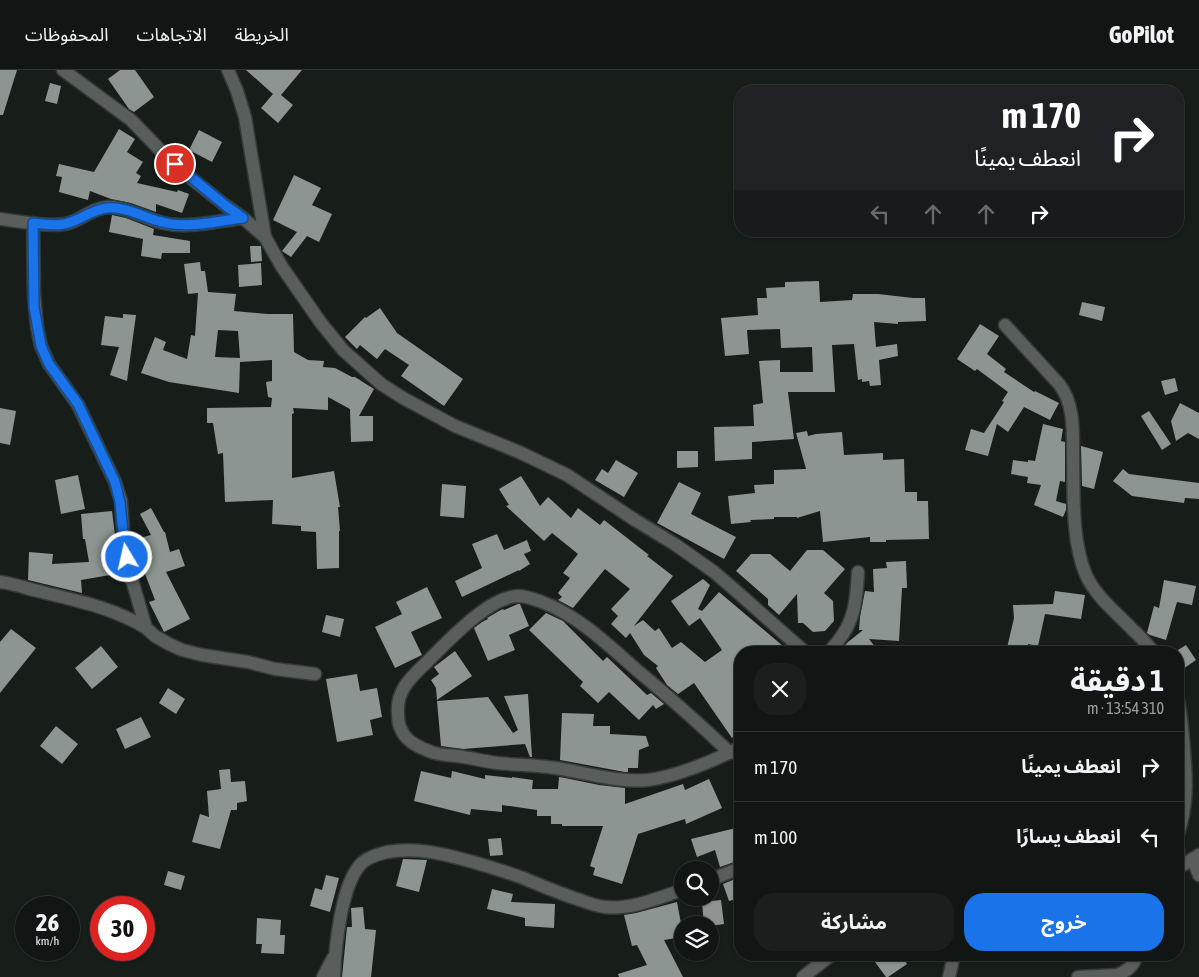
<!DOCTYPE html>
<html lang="ar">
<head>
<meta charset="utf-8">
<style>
  :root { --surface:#111614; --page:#1a1f1d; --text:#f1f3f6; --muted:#9c9fa0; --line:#303534; --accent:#1a73e8 }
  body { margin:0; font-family:"Asap Condensed","Noto Sans Arabic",sans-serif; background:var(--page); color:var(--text); direction:rtl; height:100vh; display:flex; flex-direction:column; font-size:19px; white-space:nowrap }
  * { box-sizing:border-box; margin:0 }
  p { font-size:16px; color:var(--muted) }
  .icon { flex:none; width:28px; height:28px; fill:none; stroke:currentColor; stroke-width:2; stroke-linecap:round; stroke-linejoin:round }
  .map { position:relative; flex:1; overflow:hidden; direction:ltr }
  .drawer { position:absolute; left:734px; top:576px; width:450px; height:315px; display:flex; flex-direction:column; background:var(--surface); border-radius:20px; box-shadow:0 1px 4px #0004,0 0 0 1px var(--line); direction:rtl }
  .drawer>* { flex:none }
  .top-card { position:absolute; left:734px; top:15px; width:450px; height:152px; border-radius:20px; box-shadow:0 1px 4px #0004,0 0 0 1px var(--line); direction:rtl; background:#202124; color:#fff; overflow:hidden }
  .controls { position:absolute; left:674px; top:791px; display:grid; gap:10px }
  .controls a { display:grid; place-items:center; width:45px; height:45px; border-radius:50%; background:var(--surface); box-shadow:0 1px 4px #0004,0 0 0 1px var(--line); font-size:25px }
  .speed { position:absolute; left:15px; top:826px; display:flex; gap:10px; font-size:25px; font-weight:700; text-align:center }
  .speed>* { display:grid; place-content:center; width:65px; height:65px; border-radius:50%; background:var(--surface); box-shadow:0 1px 4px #0004,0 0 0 1px var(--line); line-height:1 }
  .speed small { font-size:12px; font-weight:400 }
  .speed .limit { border:8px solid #d22; background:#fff; color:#111 }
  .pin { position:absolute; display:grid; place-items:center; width:42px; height:42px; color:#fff; margin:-21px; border:2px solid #fff; border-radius:50%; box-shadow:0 1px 5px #0007 }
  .me { position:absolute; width:55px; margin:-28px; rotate:351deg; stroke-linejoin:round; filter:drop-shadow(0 0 4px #0008) }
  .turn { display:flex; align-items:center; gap:18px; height:105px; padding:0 20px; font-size:22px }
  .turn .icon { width:65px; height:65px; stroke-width:2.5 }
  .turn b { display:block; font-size:35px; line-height:42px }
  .lanes { display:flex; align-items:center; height:48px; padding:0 20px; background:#0003; justify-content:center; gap:25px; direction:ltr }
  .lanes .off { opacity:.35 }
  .round { display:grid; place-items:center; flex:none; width:52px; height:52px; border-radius:20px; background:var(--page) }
  .summary { display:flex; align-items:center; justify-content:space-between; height:85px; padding:0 20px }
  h1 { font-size:30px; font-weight:700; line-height:38px }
  .cta { display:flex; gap:10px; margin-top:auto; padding:10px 20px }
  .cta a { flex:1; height:58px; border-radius:20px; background:var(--accent); color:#fff; font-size:20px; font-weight:700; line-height:58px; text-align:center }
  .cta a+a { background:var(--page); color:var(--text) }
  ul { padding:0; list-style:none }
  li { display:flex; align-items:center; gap:15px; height:70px; padding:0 20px; border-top:1px solid var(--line) }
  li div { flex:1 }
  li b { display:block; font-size:19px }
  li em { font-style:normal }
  header { display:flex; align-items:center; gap:30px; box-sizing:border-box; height:70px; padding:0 25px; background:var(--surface); border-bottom:1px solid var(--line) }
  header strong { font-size:24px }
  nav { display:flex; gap:28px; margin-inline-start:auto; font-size:18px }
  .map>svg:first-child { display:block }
  .building { fill:#8c9591; fill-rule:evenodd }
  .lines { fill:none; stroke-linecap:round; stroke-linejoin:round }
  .minor-casing { stroke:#343b37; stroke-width:15 }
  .tertiary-casing { stroke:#343b37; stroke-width:15 }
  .minor { stroke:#595d5b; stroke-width:12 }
  .tertiary { stroke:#595d5b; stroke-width:12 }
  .route-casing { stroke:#114b97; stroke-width:12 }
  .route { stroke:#1a73e8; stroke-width:9 }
</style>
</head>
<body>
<header>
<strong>GoPilot</strong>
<nav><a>الخريطة</a><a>الاتجاهات</a><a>المحفوظات</a></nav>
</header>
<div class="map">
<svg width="1199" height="907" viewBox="0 0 1199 907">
  <rect width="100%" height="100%" fill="#171e1a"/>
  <!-- building -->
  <path class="building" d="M0,0H17L3,45H0Z
    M120,0H135L154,27L134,42L129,39L108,9Z
    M246,0H302L281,25L293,35L278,53L261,38L273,24Z
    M50,13L61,16L57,34L45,31Z
    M119,59L135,69L127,82L143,92L136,103L141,106L137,113L177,122L178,120L189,124L182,143L156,134V142L131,133L111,129L90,121L88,130L59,122L62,107L56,106L59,94L94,102Z
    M199,60L222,72L212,92L189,80Z
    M294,105L321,118L312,135L332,144L319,172L307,166L291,187L282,181L297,162L273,150Z
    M112,145L126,148L154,159L153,165L190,171V183H162L161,189L141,186L143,169L109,162Z
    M250,176H261L262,191L251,192Z
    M200,192L201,201H205L208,222L236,224L234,241L267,244H293L294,282L308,290L324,291L323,297L335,298L352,307H355L374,319L359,346H373V371L351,372L350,339L328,327V340L293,338L294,343L292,344V408L334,401L340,437H338L340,461H339V498L317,499L316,462L301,461V456L272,454L273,430L225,432L223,383L218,384L213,353H207V338L271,337L272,328L268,327L266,312L272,311V290L240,292L239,323L169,312L141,303L155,267L166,272L163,280L187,289L191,265L195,266L198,223L188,224L184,194ZM218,260L238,261L240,288L215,287Z
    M261,193L262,215L239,217L238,195Z
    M819,211L820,232L852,230L853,224H878L913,228H925L926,251L898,252V254L874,252L876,277L897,274L898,286L879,290L881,315L870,316L869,311L862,312V309L858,310L854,274L832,275L835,322H788L794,369L752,372V389L715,391L714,357L754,356L753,335L763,333L759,291L780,290V302H813L812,277L781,278L780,259L747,260L749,284L725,286L721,248L758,245L757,228H767L766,218L785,217V212Z
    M1082,232L1105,237L1102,251L1079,245Z
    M380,238L397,263L463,309L444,336L401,306L409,295L385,279L377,289L360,275L357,279L345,267L365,247L366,248Z
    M123,244L136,245L127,311L110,305L119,277L101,275L105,246L123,248Z
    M980,254L999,266L987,284L1006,299L1004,302L1034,322L1035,321L1059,333L1050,350L1024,337L1008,362L997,354L988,386L965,380L971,359L984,363L1004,332L1002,331L1008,322L977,299L975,301L957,289Z
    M1175,308L1178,321L1165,325L1161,311Z
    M1180,333L1199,343V369L1188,363L1176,371L1171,351Z
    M0,338L16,341L10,375L0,373Z
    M1149,341L1171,374L1162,380L1141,346Z
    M1043,354L1063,359L1061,371L1065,372V412L1060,411L1056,431L1066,434V440L1063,447L1034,435L1041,415L1027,413L1028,407L1011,404L1013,390L1028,392V390L1035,391Z
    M807,361L808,366L816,364L842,362L844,385L883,383V390L904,389L905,422H917V431H928L929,469L886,470V472H870V467L823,472L820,441L797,448V447H774V449L750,450L751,452L731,454L728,426L755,423L754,415L774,414V400L806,399L796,363Z
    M1081,376L1103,382L1094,419L1082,416Z
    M677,381H698V397L677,398Z
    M616,390L638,403L624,427L595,410L602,399L608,403Z
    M1123,399L1129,404L1199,413V429L1185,428L1184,433L1132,426L1113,411Z
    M78,405L85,439L61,444L55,410Z
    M521,406L540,436L548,427L571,448L578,438L600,455L604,450L649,485L647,486L673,506L634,556L643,550L655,561L659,558L672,578L681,572L705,592L722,580L700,548L689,556L671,531L703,509L710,515L698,539L702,541L719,522L790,582H740V659L732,668L694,613L678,624L667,615L656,598L658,596L644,585L630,563L626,568L611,554L618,546L611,539L630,519L605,499L573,538L558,530L562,527L558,523L570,508L563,503L578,484L552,463L544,471L506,436L509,435L499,419Z
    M679,412L701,423L691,444L736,467L724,489L657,453Z
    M442,414L466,416L464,448L440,446Z
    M151,438L164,462H165L170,482L179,479L185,496L166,502L190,549L164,562L149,532L155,530L132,470L151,465L140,444Z
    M112,441L116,473L122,503L81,510L82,523L28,510L29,482L53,484L52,494L89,492L85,469H83L81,444Z
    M497,464L504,480L527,470L531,481L524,484L530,494L519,501V500L462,527L455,511L482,498L472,474Z
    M807,480H823L845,499L824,523L833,531L834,551L825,561L813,562L803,553H798L797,524L779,545L768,535V529L736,501L751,484H770L790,501Z
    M906,491L907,518H902L899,571L869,569L879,582H839L848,572L863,560H859L860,547L865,521L874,522L873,499L887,498L886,492Z
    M1164,510L1196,516L1192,535L1177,532L1166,570L1150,565L1147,563L1154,536L1159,538Z
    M427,517L442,548L411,562L422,585L395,598L375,557L402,544L396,532Z
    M1055,521L1085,525L1081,549L1045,544L1038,576L1028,574V582H1006L1014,548L1013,535L1053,534Z
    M518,534H520L529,556L509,565L515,580L488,591L474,558L482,552L488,549L487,548L499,541L503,539L504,540Z
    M546,543L563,551L603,591L607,587L647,625L651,623L664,634L656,639L653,635L639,650L609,622L598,633L580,616L583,612L529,560Z
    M326,545L344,549L340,567L322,562Z
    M11,559L36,578L0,623V572Z
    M1186,575L1196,590L1183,599L1178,591V580Z
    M101,576L118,597L92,619L75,598Z
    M455,581L472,606L437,630L436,618L431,610L439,604L434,597Z
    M357,604L360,621L377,618L382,647L370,650L373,665L337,672L326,609Z
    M168,618L185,629L176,644L159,633Z
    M528,624L532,687H530L525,674L463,679L441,676L437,631L488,627L513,663L518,660L504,626Z
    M562,643L594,644L593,656H610V664L646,666L649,676L639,680L638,698H628V702H625L560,690Z
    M141,647L151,667L125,679L116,659Z
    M56,656L78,674L62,694L40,676Z
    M230,699L231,712L245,711L247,731L237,733V740H231L220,779L192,772L200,744L209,747L207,721L221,719L219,700Z
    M421,701L451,708L452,701L485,709V705L512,708V707L533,710L532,719H558L559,707L565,708L599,715L625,718V734L683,714L685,720L709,709L722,738L686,754L685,749L638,764L622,814L593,805L595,798L590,796L603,756H562V754H551V746H537V740L502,735V742L471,739L470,745L414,731Z
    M740,757V790L720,797L715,780L697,787L691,769Z
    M501,768L503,785L490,786L488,769Z
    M403,789L427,790L419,822L396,816Z
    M168,801L185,806L181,820L164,815Z
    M326,805L339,808L330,842L310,836L315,818L322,820Z
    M740,807V828L729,831L723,814Z
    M492,819L513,824L511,832L555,834L554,858L525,856V848L487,839Z
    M721,830L724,854L710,856L704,855L702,832Z
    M677,832L682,859V867L664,870L683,907H619L618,904L647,895L637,875L632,876L624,845L636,843Z
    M363,837L365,859L376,860L371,907H342L347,857H352L351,838Z
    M257,848L281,850L280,865H285L284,884L261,883L262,874H256Z
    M884,885H901L907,894L888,907H886L875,892Z"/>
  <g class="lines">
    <defs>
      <path id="minor" d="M63,0L131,50L161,81L192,109L226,136L243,148L265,167
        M0,149C18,151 51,158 69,153C82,149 93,138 108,137C127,137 144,148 163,153C188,159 217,151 243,148
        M1005,255L1059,314C1074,333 1073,359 1073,383C1074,421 1071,470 1086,505C1096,527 1117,543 1133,560C1141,567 1147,575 1154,582
        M0,512C15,514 28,519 42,522C78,531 114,538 146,558L130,503L124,472L121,431L115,412L78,335L49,294L41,276L37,257L34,224L33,153
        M146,558L155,566L169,574L182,580L202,585L248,592L275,599L315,604
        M829,582C836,574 845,564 849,553C856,538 857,519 858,502
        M1178,630C1181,643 1182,656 1183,669C1186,701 1189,732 1178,764
        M730,683C700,654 669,627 638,601C608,575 579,546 542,532C534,529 527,526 518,526C489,527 450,569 430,589C414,605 396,618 398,643C398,648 398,654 401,659C405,670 418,677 429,681C437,685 448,685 457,686C470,688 484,691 497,693C516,695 536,695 555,698C585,702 616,713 648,710C675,707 716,690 740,677
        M1178,779L1179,797
        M710,810L740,798
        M323,907L333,888
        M334,907C335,879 341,811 363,792C370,786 379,784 387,782C418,777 444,784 473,792C490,797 507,802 523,808C542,816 561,824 580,830C588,833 597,836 605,837C631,840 658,828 682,820
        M803,907L831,885
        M949,907L954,885
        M1078,907L1117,905C1127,901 1134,896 1137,885"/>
      <path id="tertiary" d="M228,0L237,21L245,47L265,167L282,197L321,253L343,280L381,314L403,328L455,356L519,382L567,405L635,450L676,475L714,502L735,520L805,582
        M1193,790L1199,805
        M1178,798L1199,785"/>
    </defs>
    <!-- minor casing -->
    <use href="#minor" class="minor-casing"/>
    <!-- tertiary casing -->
    <use href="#tertiary" class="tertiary-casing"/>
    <!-- minor -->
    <use href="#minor" class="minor"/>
    <!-- tertiary -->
    <use href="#tertiary" class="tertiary"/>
  </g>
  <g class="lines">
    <defs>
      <path id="route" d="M127,487L124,472L120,432L115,412L78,334L49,294L41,276L34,237L33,153C45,154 59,157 71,152C83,148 94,139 107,138C126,136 144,148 162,152C188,159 217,151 243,148L226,136L175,94"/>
    </defs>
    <!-- route casing -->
    <use href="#route" class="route-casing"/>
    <!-- route -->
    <use href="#route" class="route"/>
  </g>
</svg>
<div class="controls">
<a><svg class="icon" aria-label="search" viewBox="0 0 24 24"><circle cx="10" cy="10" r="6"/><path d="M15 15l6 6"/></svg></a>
<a><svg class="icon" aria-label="layers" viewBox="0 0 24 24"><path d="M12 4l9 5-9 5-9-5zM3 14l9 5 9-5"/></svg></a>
</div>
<div class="speed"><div>26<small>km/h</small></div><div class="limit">30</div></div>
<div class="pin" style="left:175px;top:94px;background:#d93025"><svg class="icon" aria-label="arrive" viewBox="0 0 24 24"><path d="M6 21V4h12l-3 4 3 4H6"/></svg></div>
<svg class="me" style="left:127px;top:487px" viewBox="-20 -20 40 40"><circle r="17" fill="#1a73e8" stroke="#fff" stroke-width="3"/><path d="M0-11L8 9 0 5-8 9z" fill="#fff"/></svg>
<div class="top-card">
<div class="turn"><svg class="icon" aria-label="right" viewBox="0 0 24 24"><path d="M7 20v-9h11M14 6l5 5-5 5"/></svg><div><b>170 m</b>انعطف يمينًا</div></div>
<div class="lanes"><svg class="icon off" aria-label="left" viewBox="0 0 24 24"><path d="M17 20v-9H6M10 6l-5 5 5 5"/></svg><svg class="icon off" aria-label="ahead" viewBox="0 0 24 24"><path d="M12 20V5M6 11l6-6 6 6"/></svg><svg class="icon off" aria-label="ahead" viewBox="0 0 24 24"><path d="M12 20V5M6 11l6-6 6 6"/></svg><svg class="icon" aria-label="right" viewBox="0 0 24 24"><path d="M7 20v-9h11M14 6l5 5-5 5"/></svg></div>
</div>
<section class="drawer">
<div class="summary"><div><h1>1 دقيقة</h1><p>310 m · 13:54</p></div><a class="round"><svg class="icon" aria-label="close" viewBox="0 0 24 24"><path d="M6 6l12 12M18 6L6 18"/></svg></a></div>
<ul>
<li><svg class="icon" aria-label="right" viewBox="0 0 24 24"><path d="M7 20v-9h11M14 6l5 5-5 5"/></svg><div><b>انعطف يمينًا</b></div><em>170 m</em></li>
<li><svg class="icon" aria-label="left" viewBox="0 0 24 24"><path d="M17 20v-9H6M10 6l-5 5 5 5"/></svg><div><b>انعطف يسارًا</b></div><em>100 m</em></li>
</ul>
<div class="cta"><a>خروج</a><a>مشاركة</a></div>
</section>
</div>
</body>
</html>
